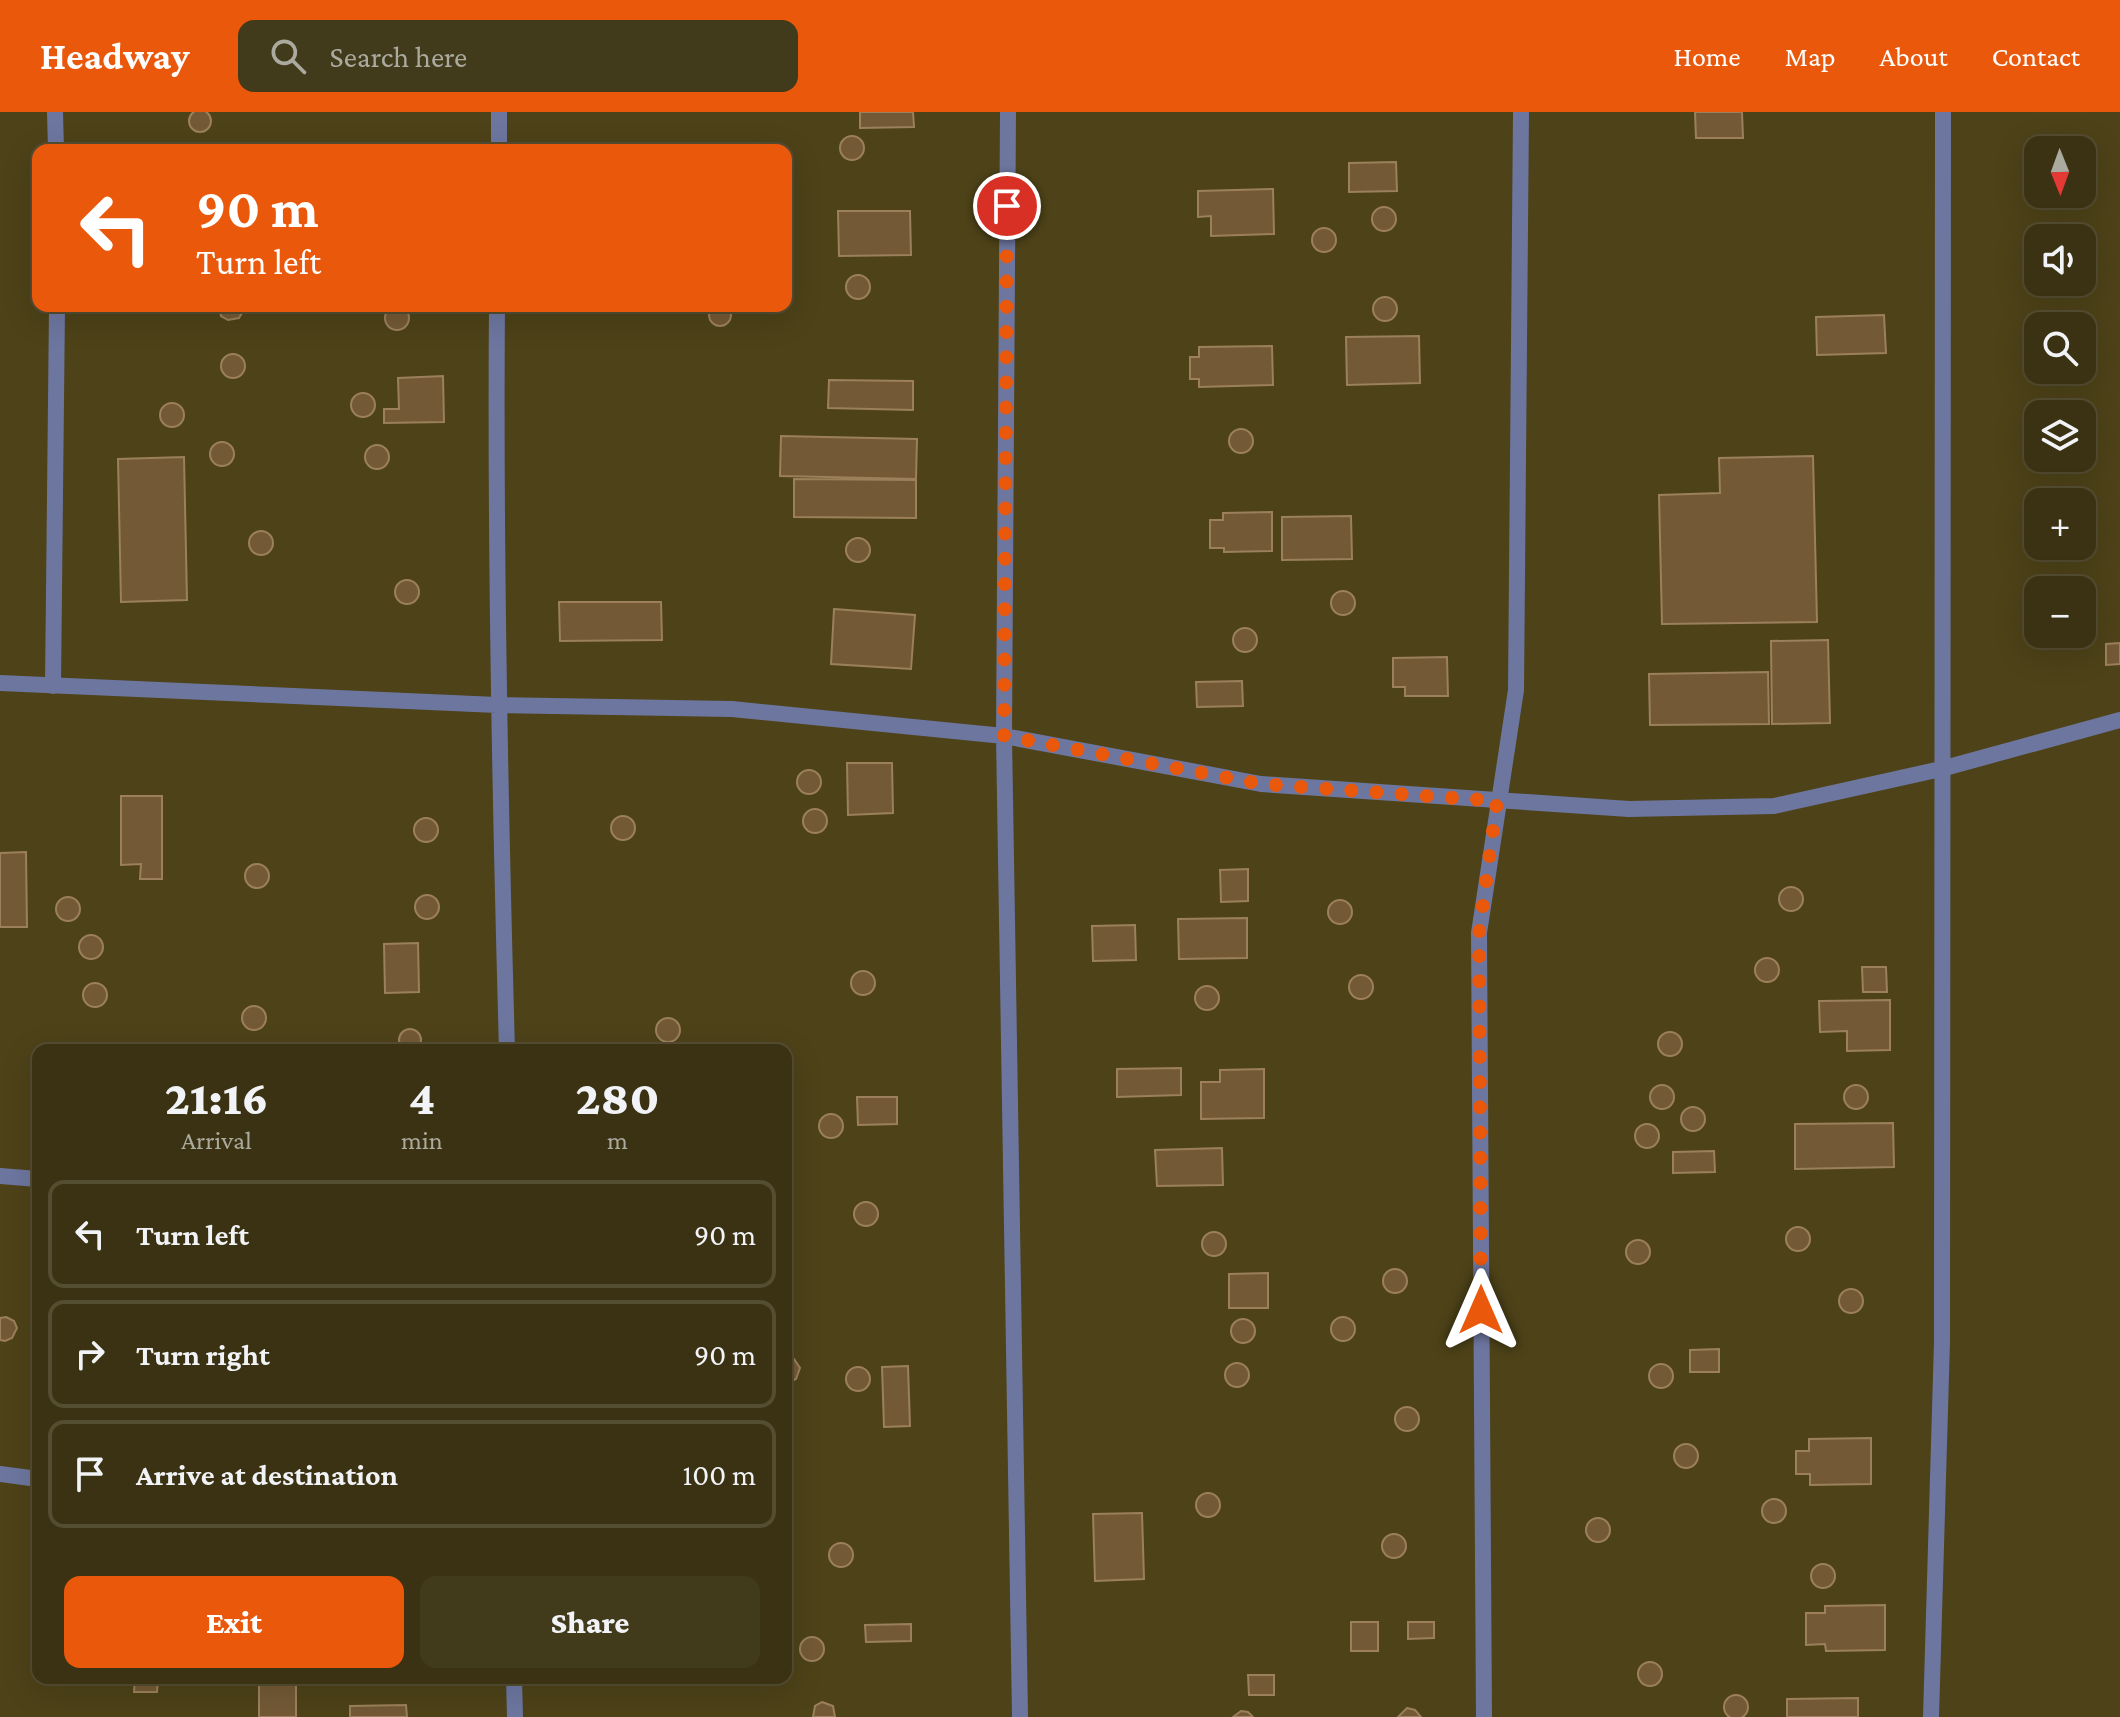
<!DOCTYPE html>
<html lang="en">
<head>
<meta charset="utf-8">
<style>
  :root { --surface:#3a3212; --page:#413a1b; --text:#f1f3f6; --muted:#abaa9f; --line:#544d32; --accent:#ea580c }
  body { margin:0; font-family:"Crimson Pro",serif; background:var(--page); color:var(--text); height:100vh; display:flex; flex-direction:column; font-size:30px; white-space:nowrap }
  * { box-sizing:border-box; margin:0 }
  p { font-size:26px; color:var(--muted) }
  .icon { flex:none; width:44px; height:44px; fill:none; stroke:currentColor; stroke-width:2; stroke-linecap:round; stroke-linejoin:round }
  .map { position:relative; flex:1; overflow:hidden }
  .side { position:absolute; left:32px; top:932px; width:760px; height:640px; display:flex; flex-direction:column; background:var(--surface); border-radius:16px; box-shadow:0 8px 32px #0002,0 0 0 2px var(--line) }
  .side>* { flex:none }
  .hud { position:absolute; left:32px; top:32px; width:760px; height:168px; border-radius:16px; box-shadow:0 8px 32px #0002,0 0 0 2px var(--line); background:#ea580c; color:#fff; overflow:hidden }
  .needle { width:52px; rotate:179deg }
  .controls { position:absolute; left:2024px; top:24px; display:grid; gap:16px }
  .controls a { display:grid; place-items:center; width:72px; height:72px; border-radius:16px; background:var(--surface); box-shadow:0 8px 32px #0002,0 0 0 2px var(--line); font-size:40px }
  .pin { position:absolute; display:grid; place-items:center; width:68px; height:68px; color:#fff; margin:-34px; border:4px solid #fff; border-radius:50%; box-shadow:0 2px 8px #0007 }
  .me { position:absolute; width:88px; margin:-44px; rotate:0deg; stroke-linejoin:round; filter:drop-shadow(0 0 6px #0008) }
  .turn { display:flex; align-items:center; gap:28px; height:168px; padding:0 32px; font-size:36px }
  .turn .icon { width:104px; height:104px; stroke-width:2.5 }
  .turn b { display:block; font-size:56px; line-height:68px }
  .eta { display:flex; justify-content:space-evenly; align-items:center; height:136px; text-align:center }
  .eta b { font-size:48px; font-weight:800; line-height:56px }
  .cta { display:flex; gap:16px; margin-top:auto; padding:16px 32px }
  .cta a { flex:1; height:92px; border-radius:16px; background:var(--accent); color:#fff; font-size:32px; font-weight:800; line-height:92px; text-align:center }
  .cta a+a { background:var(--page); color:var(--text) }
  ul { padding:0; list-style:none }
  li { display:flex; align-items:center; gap:24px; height:108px; margin:0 16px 12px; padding:0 16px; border:4px solid var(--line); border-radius:16px }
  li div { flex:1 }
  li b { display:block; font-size:30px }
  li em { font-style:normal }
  header { display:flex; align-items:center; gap:48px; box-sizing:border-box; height:112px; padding:0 40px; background:var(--accent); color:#fff }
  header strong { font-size:38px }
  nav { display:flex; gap:44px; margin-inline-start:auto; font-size:28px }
  .search { width:560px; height:72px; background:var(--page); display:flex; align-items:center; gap:20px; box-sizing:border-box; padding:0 28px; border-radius:16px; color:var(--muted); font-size:30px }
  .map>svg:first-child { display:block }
  .building { fill:#735936; stroke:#9b805b; stroke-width:2 }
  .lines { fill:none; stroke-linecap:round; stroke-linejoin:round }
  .minor { stroke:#6d769f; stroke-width:16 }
  .route { stroke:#ea580c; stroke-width:14; stroke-dasharray:0 25.2 }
</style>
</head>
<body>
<header>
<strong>Headway</strong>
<div class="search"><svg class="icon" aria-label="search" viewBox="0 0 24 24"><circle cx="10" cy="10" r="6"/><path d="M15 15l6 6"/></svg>Search here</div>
<nav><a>Home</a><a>Map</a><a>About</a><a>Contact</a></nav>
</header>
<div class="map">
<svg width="2120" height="1605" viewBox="0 0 2120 1605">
  <rect width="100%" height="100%" fill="#4d4218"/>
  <!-- building -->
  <path class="building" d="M189 9a11 11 0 1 1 22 0a11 11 0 1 1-22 0Z
    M860,0H913L914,15L860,16Z
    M1695,0H1742L1743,26H1696Z
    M840 36a12 12 0 1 1 24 0a12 12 0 1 1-24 0Z
    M695,33L703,35L706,38H688Z
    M1396,50L1397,79L1349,80V51Z
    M1273,77L1274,122L1211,124V104L1198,105V79Z
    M1372 107a12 12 0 1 1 24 0a12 12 0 1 1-24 0Z
    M838,99H910L911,143L839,144Z
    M1312 128a12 12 0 1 1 24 0a12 12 0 1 1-24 0Z
    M846 175a12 12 0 1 1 24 0a12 12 0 1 1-24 0Z
    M1373 197a12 12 0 1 1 24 0a12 12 0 1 1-24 0Z
    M709 203a11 11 0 1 1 22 0a11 11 0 1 1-22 0Z
    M219,194H242L243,199L239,206L228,208L221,204Z
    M385 206a12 12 0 1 1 24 0a12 12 0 1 1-24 0Z
    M1884,203L1886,241L1817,243L1816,205Z
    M1419,224L1420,271L1347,273L1346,225Z
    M1272,234L1273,273L1199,275V267H1190V245H1199V235Z
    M221 254a12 12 0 1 1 24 0a12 12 0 1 1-24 0Z
    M443,264L444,310L384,311V297H399L398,266Z
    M829,268L913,269V298L828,296Z
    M351 293a12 12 0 1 1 24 0a12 12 0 1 1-24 0Z
    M160 303a12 12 0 1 1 24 0a12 12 0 1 1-24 0Z
    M1229 329a12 12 0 1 1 24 0a12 12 0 1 1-24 0Z
    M781,324L917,327L916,367L780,364Z
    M210 342a12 12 0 1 1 24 0a12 12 0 1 1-24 0Z
    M365 345a12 12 0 1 1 24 0a12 12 0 1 1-24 0Z
    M1813,344L1817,510L1662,512L1659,383L1720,381L1719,346Z
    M184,345L187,488L121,490L118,347Z
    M794,367L916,368V406L794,405Z
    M1272,400V439L1224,440V436H1210V408H1223V401Z
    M1351,404L1352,447L1282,448V405Z
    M249 431a12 12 0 1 1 24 0a12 12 0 1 1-24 0Z
    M846 438a12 12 0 1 1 24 0a12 12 0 1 1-24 0Z
    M395 480a12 12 0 1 1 24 0a12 12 0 1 1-24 0Z
    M1331 491a12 12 0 1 1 24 0a12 12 0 1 1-24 0Z
    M559,490H661L662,528L560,529Z
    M834,497L915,503L911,557L831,552Z
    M1233 528a12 12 0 1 1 24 0a12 12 0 1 1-24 0Z
    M1828,528L1830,611L1772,612L1771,529Z
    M2120,531V552L2106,553V532Z
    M1447,545L1448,584H1405V575H1393V546Z
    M1768,560L1769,612L1650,613L1649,562Z
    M1242,569L1243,594L1197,595L1196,570Z
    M847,651H892L893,701L848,703Z
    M797 670a12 12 0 1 1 24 0a12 12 0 1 1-24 0Z
    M121,684H162V767H140L141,752L121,753Z
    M803 709a12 12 0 1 1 24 0a12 12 0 1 1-24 0Z
    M611 716a12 12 0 1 1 24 0a12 12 0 1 1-24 0Z
    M414 718a12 12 0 1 1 24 0a12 12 0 1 1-24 0Z
    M26,740L27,815H0V741Z
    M245 764a12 12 0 1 1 24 0a12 12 0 1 1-24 0Z
    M1248,757V789L1221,790L1220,758Z
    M1779 787a12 12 0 1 1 24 0a12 12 0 1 1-24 0Z
    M415 795a12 12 0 1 1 24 0a12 12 0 1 1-24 0Z
    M56 797a12 12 0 1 1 24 0a12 12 0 1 1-24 0Z
    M1328 800a12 12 0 1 1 24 0a12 12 0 1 1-24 0Z
    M1247,806V846L1179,847L1178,807Z
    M1135,813L1136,848L1093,849L1092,814Z
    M79 835a12 12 0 1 1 24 0a12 12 0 1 1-24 0Z
    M418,831L419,880L385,881L384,832Z
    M1755 858a12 12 0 1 1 24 0a12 12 0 1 1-24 0Z
    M1862,855H1886L1887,880H1863Z
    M851 871a12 12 0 1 1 24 0a12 12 0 1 1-24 0Z
    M1349 875a12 12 0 1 1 24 0a12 12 0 1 1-24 0Z
    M83 883a12 12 0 1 1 24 0a12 12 0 1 1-24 0Z
    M1195 886a12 12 0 1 1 24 0a12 12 0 1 1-24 0Z
    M1890,888V938L1847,939V919L1820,920L1819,889Z
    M242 906a12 12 0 1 1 24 0a12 12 0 1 1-24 0Z
    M656 918a12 12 0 1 1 24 0a12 12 0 1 1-24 0Z
    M399 928a11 11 0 1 1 22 0a11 11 0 1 1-22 0Z
    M1658 932a12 12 0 1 1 24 0a12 12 0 1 1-24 0Z
    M210,932L218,933L222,938H202Z
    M1181,956V983L1117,985V957Z
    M1264,957V1006L1201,1007V970H1220V958Z
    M1844 985a12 12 0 1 1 24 0a12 12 0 1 1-24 0Z
    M1650 985a12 12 0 1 1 24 0a12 12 0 1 1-24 0Z
    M857,985H897V1012L858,1013Z
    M1681 1007a12 12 0 1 1 24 0a12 12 0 1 1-24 0Z
    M819 1014a12 12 0 1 1 24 0a12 12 0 1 1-24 0Z
    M1893,1011L1894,1055L1795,1057V1012Z
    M1635 1024a12 12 0 1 1 24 0a12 12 0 1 1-24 0Z
    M1222,1036L1223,1073L1157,1074L1155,1038Z
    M1714,1039L1715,1060L1673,1061V1040Z
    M854 1102a12 12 0 1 1 24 0a12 12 0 1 1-24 0Z
    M1786 1127a12 12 0 1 1 24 0a12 12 0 1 1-24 0Z
    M1202 1132a12 12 0 1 1 24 0a12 12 0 1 1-24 0Z
    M1626 1140a12 12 0 1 1 24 0a12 12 0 1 1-24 0Z
    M1383 1169a12 12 0 1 1 24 0a12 12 0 1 1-24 0Z
    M1268,1161V1196H1229V1162Z
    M1839 1189a12 12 0 1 1 24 0a12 12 0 1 1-24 0Z
    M6,1205L14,1209L17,1216L12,1226L5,1229L0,1228V1206Z
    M1331 1217a12 12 0 1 1 24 0a12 12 0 1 1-24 0Z
    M1231 1219a12 12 0 1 1 24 0a12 12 0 1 1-24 0Z
    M1719,1237V1260H1690V1238Z
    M786,1246L794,1247L800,1256L796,1267L789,1270L786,1269Z
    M1225 1263a12 12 0 1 1 24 0a12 12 0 1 1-24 0Z
    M1649 1264a12 12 0 1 1 24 0a12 12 0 1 1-24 0Z
    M908,1254L910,1314L884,1315L882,1255Z
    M846 1267a12 12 0 1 1 24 0a12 12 0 1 1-24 0Z
    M1395 1307a12 12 0 1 1 24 0a12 12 0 1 1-24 0Z
    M1871,1326V1372L1810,1373V1362H1796V1339H1809V1327Z
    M1674 1344a12 12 0 1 1 24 0a12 12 0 1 1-24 0Z
    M1196 1393a12 12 0 1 1 24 0a12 12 0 1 1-24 0Z
    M1762 1399a12 12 0 1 1 24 0a12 12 0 1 1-24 0Z
    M1142,1401L1144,1467L1095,1469L1093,1402Z
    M1586 1418a12 12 0 1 1 24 0a12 12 0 1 1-24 0Z
    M1382 1434a12 12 0 1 1 24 0a12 12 0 1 1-24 0Z
    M829 1443a12 12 0 1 1 24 0a12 12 0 1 1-24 0Z
    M1811 1464a12 12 0 1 1 24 0a12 12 0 1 1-24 0Z
    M1885,1493V1538L1826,1539L1825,1532L1806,1533V1501H1825V1494Z
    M1351,1510H1378V1539H1351Z
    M1408,1510H1434V1526L1408,1527Z
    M911,1512V1529L866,1530L865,1513Z
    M800 1537a12 12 0 1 1 24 0a12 12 0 1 1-24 0Z
    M1638 1562a12 12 0 1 1 24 0a12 12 0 1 1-24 0Z
    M1248,1563H1274V1583H1249Z
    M135,1566H158L157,1580H134Z
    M592,1566H679V1572L592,1573Z
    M259,1568H296V1605H259Z
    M1724 1595a12 12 0 1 1 24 0a12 12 0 1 1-24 0Z
    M1858,1586V1605H1787V1587Z
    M822,1590L833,1594L835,1605H813L815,1594Z
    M406,1593L407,1605H350V1594Z
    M1407,1596L1415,1598L1421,1605H1398Z
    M1241,1599L1248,1600L1253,1605H1233Z"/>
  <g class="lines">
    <!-- minor -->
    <path class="minor" d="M55,0L56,38
      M1008,0L1004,624L1020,1605
      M499,38V0
      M497,194C495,443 500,689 507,938
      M0,571L497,593L732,597L1004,624L1261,672L1629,697L1774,694L1941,657L2120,608
      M53,574L57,194
      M0,1064L38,1067
      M0,1362L38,1367
      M514,1566L515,1605
      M1484,1605L1479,821L1516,578L1521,0
      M1931,1605L1942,1229L1943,0"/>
  </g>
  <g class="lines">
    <!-- route -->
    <path class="route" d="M1007,94L1004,624L1261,672L1497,689L1479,821L1481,1198"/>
  </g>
</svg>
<div class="controls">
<a><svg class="needle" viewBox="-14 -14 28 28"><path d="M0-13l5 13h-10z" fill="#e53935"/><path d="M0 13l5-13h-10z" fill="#abaa9f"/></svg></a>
<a><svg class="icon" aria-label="sound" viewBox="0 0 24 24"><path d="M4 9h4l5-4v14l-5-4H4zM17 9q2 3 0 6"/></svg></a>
<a><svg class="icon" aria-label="search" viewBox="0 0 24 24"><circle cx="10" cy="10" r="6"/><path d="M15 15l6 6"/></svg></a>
<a><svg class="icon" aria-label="layers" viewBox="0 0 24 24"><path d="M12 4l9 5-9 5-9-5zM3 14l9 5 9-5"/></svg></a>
<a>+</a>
<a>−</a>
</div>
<div class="pin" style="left:1007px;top:94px;background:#d93025"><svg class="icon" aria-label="arrive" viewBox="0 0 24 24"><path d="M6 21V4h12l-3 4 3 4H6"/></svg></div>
<svg class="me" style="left:1481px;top:1198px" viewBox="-20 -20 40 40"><path d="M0-17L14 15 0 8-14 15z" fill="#ea580c" stroke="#fff" stroke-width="4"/></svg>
<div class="hud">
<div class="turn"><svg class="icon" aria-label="left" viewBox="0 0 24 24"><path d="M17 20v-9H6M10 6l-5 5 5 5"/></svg><div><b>90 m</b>Turn left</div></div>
</div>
<section class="side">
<div class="eta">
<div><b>21:16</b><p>Arrival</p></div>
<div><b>4</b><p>min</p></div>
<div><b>280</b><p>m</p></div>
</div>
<ul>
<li><svg class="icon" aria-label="left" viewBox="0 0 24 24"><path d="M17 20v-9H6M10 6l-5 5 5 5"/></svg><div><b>Turn left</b></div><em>90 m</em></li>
<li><svg class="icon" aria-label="right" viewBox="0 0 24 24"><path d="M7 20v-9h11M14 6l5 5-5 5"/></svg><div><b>Turn right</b></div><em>90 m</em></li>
<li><svg class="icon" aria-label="arrive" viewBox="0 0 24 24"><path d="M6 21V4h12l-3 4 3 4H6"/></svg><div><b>Arrive at destination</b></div><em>100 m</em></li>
</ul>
<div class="cta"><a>Exit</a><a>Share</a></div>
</section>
</div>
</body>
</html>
